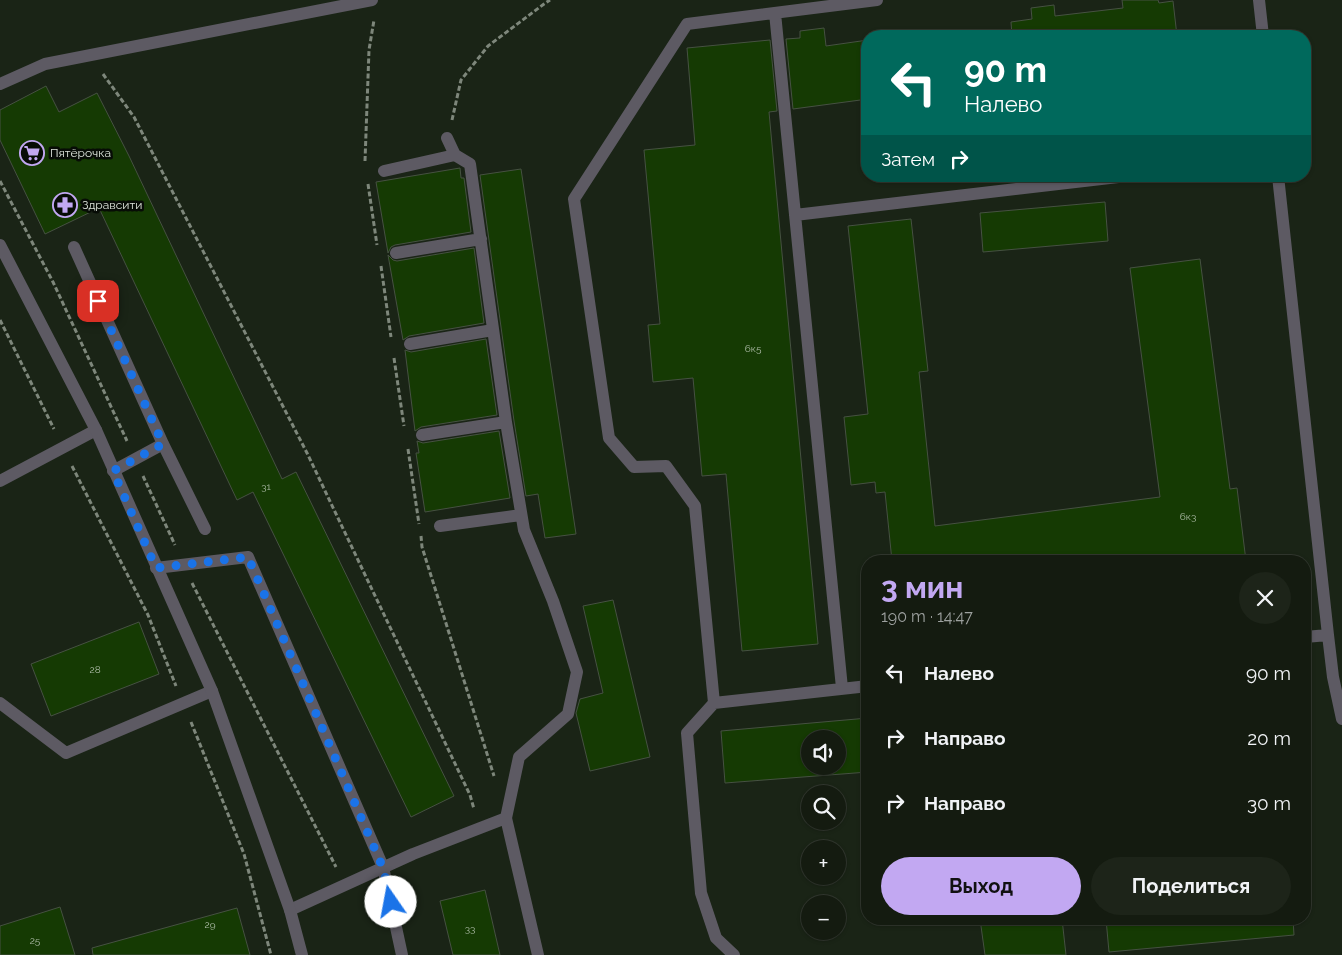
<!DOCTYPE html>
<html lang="ru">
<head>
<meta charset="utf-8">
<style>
  :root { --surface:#141b10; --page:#1d2419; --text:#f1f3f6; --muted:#9da19f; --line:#333930; --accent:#c2a8f2 }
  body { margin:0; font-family:Raleway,sans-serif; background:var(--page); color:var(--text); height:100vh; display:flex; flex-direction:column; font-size:19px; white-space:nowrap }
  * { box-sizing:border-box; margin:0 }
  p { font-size:16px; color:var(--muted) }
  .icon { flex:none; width:28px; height:28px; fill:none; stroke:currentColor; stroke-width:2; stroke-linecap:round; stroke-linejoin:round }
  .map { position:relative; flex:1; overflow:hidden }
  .panel { position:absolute; left:861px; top:555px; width:450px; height:370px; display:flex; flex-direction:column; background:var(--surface); border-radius:20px; box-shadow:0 1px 4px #0004,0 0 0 1px var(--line) }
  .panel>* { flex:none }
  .hud { position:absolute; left:861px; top:30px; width:450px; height:152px; border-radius:20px; box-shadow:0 1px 4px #0004,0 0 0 1px var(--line); background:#00695c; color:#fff; overflow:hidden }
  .fabs { position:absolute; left:801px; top:730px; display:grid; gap:10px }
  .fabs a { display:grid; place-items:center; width:45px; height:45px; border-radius:50%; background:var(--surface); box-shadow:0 1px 4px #0004,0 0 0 1px var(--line); font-size:25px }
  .pin { position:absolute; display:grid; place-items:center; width:42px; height:42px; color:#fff; margin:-21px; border-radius:10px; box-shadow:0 2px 8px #0006 }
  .me { position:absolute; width:55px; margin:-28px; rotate:348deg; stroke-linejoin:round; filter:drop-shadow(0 0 4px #0008) }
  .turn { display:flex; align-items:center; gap:18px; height:105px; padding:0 20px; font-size:22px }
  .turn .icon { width:65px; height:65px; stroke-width:2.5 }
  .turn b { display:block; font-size:35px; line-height:42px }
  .then { display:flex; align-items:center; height:48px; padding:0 20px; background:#0003; gap:10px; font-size:19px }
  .round { display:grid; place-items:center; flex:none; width:52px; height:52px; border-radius:26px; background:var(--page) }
  .summary { display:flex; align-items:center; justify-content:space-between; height:85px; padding:0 20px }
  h1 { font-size:30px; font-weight:700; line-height:38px; color:var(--accent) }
  .cta { display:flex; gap:10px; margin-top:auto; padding:10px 20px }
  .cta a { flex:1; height:58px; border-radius:30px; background:var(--accent); color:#111; font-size:20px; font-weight:700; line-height:58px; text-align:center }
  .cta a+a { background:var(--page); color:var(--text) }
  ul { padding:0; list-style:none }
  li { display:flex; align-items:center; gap:15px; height:65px; padding:0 20px }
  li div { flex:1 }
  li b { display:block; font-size:19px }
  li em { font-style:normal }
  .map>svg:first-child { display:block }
  .building { fill:#153a03; stroke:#465142; fill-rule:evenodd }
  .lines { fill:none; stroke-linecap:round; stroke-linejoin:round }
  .path { stroke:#7e877b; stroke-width:3; stroke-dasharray:5 2.5; stroke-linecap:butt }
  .service { stroke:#5d5a63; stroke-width:12 }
  .tertiary { stroke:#5d5a63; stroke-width:12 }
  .route { stroke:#1a73e8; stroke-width:9; stroke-dasharray:0 16.2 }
  .labels { text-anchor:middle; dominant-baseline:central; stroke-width:5; stroke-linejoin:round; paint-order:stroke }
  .number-label { font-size:10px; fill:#abbaa5 }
  .poi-label { font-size:12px; fill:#dde4db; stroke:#070c06; text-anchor:start }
</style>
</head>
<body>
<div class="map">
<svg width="1342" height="955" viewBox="0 0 1342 955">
  <rect width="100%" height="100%" fill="#1a2416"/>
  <!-- building -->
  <path class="building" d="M1122,0H1158L1159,3L1173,1L1177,36H1012L1011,22L1032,19L1031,8L1054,5L1055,16L1123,8Z
    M824,28L826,46L868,40V99L793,109L786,39L800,38V31Z
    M770,40L777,111L769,112L818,644L742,651L726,474L702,476L693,378L653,382L648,325L660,324L644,150L695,145L687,48Z
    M46,86L59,112L97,93L129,156L282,479L296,472L454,796L411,817L253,492L237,500L99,208L45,234L0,140V110Z
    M460,168L461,178H464L471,232L395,245L391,247L388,253L376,182Z
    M521,169L576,534L545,538L538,494L526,496L514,421L480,175Z
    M1105,202L1108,241L983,252L980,213Z
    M911,219L928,371L919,372L935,526L1160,497L1130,268L1200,259L1230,489L1237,488L1246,561H892L885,492L876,493L875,482L851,485L844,417L868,414L848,226Z
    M474,248L484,323L409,336L403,340L388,255L393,260L397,261Z
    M486,339L497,415L421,427L415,431L405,350L411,352Z
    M499,431L510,498L425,512L416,453H419L417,441L423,443Z
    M613,600L650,757L590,771L576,713L580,699L603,693L583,606Z
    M139,622L159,674L51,716L31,664Z
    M868,718V772L725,783L721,731ZM810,739H838V766H810Z
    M485,890L500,955H453L440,901Z
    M60,907L75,955H0V926Z
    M237,908L250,955H93L92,948Z
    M980,919H1062L1066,955H985Z
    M1106,919H1293L1294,935L1109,952Z"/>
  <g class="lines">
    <!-- path -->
    <path class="path" d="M103,74L134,117L307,453L470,795L474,809
      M452,120L461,80L488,46L544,4L550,0
      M365,161L369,50L374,20
      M0,181L53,282L127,441
      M368,184L377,245
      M381,266L391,337
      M0,320L54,429
      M394,358L404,426
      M408,449L419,524
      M72,466L148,615L176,686
      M143,476L175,545
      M421,536L422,547L494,776
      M192,583L336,867
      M191,722L244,854L271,955"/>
    <!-- service -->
    <path class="service" d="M1259,0L1263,36
      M775,13L842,688
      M0,84L45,64L372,0
      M447,138L455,155
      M384,171L455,155L470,164L506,422L524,530L553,601L577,672L568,714L519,757L506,818L538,955
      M1278,176L1328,635L1333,677L1342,719
      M795,215L1127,176
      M74,247L163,444L205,529
      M396,253L481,239
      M410,344L493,330
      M422,435L506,422
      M113,471L163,444
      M0,481L96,430
      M440,526L521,515
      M156,568L248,557L383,867L402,955
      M1305,637L1328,635
      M0,703L66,753L212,691
      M714,703L695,506L666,466L634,467L609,438L574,199L687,24L877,0
      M290,910L413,854L506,818
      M734,955L716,938L701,893L687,733L714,703L868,686"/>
    <!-- tertiary -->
    <path class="tertiary" d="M0,245L96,430L212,691L290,910L302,955"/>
  </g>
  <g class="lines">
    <!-- route -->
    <path class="route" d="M98,301L163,444L113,471L156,568L248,557L383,868L391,902"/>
  </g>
  <!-- icons -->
  <defs>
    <symbol id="supermarket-ring" viewBox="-11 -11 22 22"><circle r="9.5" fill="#070c06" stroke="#c2a8f2" stroke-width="1.5"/><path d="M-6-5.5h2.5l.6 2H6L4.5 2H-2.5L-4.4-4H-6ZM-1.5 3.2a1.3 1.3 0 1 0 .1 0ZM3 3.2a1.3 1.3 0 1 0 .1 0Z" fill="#c2a8f2"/></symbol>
    <symbol id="pharmacy-ring" viewBox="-11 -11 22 22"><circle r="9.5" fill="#070c06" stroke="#c2a8f2" stroke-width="1.5"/><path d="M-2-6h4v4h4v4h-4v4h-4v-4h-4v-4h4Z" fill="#c2a8f2"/></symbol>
  </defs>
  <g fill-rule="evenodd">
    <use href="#supermarket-ring" x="18" y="139" width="28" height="28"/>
    <use href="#pharmacy-ring" x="51" y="191" width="28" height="28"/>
  </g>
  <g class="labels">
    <!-- number labels -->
    <g class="number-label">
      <text x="753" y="348">6к5</text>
      <text x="266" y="486">31</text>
      <text x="1188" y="516">6к3</text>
      <text x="95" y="669">28</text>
      <text x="210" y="924">29</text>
      <text x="470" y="928">33</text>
      <text x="35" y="940">25</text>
    </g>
    <!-- poi labels -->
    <g class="poi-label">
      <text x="50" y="153">Пятёрочка</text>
      <text x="82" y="205">Здравсити</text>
    </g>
  </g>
</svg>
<div class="fabs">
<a><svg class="icon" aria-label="sound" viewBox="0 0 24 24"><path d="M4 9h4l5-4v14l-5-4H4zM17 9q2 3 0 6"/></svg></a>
<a><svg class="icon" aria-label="search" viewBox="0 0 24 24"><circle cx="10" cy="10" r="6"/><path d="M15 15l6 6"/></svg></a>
<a>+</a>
<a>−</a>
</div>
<div class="pin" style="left:98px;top:301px;background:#d93025"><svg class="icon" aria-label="arrive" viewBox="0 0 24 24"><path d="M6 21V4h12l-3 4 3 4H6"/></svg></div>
<svg class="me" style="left:391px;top:902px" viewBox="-20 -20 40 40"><circle r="19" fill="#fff"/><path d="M0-13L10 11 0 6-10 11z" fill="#1a73e8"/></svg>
<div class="hud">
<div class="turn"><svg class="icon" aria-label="left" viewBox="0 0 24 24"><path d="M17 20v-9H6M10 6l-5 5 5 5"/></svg><div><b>90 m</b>Налево</div></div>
<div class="then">Затем<svg class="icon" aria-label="right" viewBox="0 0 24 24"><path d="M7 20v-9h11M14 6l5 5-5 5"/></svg></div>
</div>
<section class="panel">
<div class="summary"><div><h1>3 мин</h1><p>190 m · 14:47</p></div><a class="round"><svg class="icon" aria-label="close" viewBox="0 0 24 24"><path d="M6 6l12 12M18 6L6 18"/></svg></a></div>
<ul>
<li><svg class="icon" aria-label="left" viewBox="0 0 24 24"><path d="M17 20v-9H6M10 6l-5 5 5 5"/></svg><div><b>Налево</b></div><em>90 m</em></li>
<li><svg class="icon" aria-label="right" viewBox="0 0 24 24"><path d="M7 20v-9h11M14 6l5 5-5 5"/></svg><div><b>Направо</b></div><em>20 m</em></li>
<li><svg class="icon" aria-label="right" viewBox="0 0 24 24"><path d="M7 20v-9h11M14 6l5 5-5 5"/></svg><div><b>Направо</b></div><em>30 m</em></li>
</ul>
<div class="cta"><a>Выход</a><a>Поделиться</a></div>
</section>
</div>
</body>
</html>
